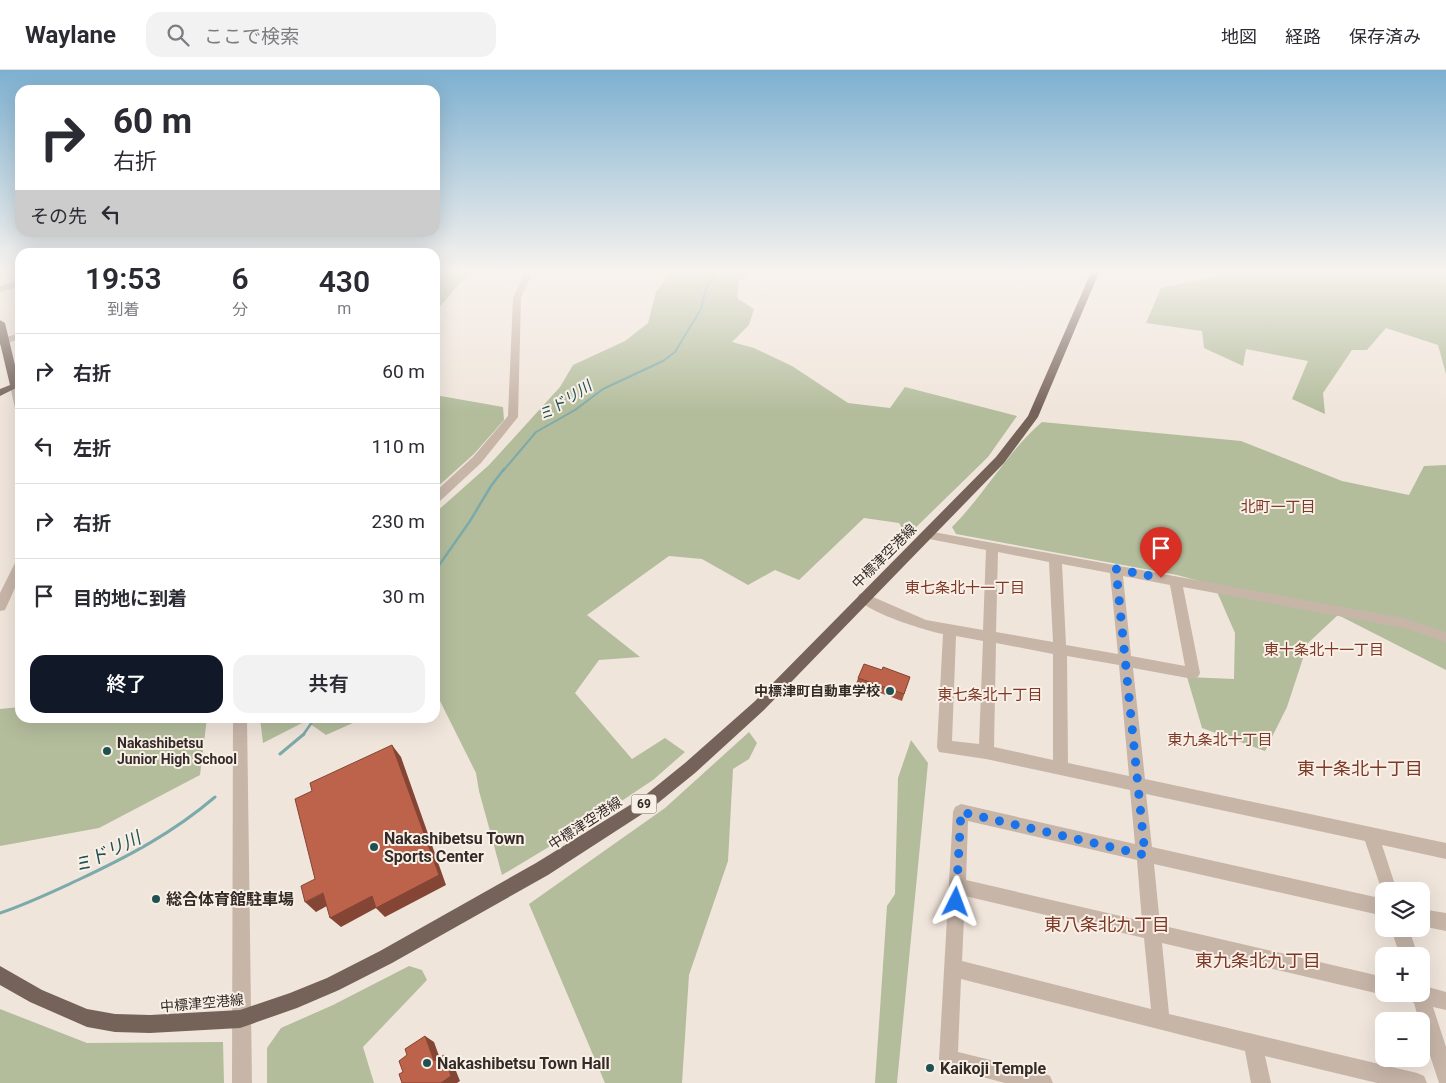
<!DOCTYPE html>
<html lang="ja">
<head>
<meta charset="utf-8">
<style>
  :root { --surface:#fff; --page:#f2f2f3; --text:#2b2b33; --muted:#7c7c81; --line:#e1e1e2; --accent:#111827 }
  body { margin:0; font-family:Roboto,"Noto Sans JP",sans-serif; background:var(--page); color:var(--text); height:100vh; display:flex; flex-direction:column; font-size:19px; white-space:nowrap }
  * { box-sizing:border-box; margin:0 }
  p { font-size:16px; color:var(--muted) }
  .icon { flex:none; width:28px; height:28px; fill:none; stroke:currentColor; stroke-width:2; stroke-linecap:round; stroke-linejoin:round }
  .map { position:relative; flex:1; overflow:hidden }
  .sheet { position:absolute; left:15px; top:178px; width:425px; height:475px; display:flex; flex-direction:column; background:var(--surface); border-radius:15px; box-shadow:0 5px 20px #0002 }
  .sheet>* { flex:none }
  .hud { position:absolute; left:15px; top:15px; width:425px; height:152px; border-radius:15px; box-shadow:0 5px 20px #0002; background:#fff; color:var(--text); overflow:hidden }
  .fabs { position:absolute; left:1375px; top:812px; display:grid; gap:10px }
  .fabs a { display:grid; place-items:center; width:55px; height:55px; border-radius:10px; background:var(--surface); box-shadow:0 5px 20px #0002; font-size:25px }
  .pin { position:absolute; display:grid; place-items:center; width:42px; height:42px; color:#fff; margin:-51px -21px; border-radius:50% 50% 50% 0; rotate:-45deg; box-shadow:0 0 5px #0007 }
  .pin .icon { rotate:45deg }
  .me { position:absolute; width:55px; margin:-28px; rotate:3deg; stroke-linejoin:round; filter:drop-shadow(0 0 4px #0008) }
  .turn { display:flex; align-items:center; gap:18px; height:105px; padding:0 15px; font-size:22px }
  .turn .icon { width:65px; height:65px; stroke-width:2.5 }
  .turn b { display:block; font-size:35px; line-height:42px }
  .then { display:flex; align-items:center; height:48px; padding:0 15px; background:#0003; gap:10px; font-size:19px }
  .eta { display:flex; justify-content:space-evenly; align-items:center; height:85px; text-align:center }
  .eta b { font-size:30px; font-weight:600; line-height:35px }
  .primary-button { display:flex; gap:10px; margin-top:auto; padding:10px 15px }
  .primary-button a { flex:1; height:58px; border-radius:15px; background:var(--accent); color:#fff; font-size:20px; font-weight:600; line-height:58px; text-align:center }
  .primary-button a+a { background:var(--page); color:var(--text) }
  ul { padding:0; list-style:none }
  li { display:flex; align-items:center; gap:15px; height:75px; padding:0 15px; border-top:1px solid var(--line) }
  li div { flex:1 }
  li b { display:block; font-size:19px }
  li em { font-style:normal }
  header { display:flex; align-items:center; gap:30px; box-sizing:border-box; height:70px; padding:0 25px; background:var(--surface); border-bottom:1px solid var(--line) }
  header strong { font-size:24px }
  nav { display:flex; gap:28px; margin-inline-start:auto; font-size:18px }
  .search { width:350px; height:45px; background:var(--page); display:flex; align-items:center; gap:12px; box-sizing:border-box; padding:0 18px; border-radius:15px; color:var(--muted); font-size:19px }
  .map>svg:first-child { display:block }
  .green { fill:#b3bd9c }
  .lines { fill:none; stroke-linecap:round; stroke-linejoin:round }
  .stream-far2 { stroke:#7caaab; stroke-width:2 }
  .stream-far1 { stroke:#7caaab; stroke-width:2.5 }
  .stream { stroke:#7caaab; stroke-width:3 }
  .minor { fill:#c7b5a8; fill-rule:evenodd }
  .major { fill:#756259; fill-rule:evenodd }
  .wall { fill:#a35540 }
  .shaded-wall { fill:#844534 }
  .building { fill:#bd634b; stroke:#844534 }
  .route { stroke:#1a73e8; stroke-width:9; stroke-dasharray:0 16.2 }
  .poi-dot { fill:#205152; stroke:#f8efe7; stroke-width:2 }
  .labels { text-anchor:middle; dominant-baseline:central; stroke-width:4; stroke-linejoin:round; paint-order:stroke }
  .shield { fill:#f8efe7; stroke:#6f6661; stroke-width:1 }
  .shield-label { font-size:12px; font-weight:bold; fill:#342b27 }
  .street-label { font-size:14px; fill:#342b27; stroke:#f8efe7 }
  .poi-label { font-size:14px; font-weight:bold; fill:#342b27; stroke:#f8efe7; text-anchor:end }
  .water-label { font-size:15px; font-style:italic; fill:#205152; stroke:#f8efe7 }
  .neighbourhood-label { font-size:15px; fill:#7d3826; stroke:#f8efe7 }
  .near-poi-label { font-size:16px; font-weight:bold; fill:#342b27; stroke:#f8efe7; text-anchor:start }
  .near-neighbourhood-label { font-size:18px; fill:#7d3826; stroke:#f8efe7 }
  .near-water-label { font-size:18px; font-style:italic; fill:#205152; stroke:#f8efe7 }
</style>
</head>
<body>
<header>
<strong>Waylane</strong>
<div class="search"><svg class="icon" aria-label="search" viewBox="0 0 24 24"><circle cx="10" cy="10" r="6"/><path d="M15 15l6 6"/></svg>ここで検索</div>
<nav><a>地図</a><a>経路</a><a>保存済み</a></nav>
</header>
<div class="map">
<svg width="1446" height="1013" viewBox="0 0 1446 1013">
  <rect width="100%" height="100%" fill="#f0e5db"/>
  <!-- green -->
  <path class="green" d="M435,200H477L460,213L435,242Z
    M671,200H755L739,211L737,228L754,239L749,255L732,272L754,278L792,296L848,333L890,338L905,317L1017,346L988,387L907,466L899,453L864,448L799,510L775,500L748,515L702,489L669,486L587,545L640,587L599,590L575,623L632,689L665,668L685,682L653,710L587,754L502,805L479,721L476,703L435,621V443L489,395L560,317L573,295L625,271L648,253L656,222L670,204Z
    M1225,200H1446V304L1438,275L1386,258L1367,280H1352L1323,323L1325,344L1292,329L1308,291L1246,279L1243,296L1204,278L1202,261L1146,253L1161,218L1213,207Z
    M435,325L503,337L504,350L474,384L435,419Z
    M1042,352L1241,371L1342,411L1409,425L1424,396L1446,395V600L1338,545L1308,573L1287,637L1265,681L1202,658L1187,607L1234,609L1235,563L1214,515L1177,505L956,464L952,457C985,424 1007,382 1042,352Z
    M20,637V648H207L200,705L99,758L0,776V639Z
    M260,648H364L326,665L306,651L263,673Z
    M749,662L757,673L749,689L733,699L728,791L689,905L682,1013H605L529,834L665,738Z
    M911,670L928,693L897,1013H875L887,836L895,824L898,708Z
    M409,896L422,900L427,910L363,977L374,1013H267V978L281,958L333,935Z
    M0,939L87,973L223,972L224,1013H0Z"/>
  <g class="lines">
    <!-- stream-far2 -->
    <path class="stream-far2" d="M503,401L536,362L575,340L603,319L663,291L675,282L701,239L706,218L718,200"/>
    <!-- stream-far1 -->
    <path class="stream-far1" d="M435,501L470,451L491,416L504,399
      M303,665L315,648"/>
    <!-- stream -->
    <path class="stream" d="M280,684L304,664
      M0,843C27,834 52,822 78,810C127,787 173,763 215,727"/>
    <!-- minor -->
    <path class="minor" d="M526,200H534L521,228L518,347L481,393L439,432L435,433V422L473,387L508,346L513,228Z
      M20,210V216L0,222V216Z
      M20,263V269L0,275V269Z
      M15,313L20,316V341L15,338L10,316Z
      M928,461L1403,548L1446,562V572L1403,558L1183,517L1200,603L1198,607L1193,609L1133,598L1145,709L1446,773V789L1382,775L1397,821H1384V827L1365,771L1146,724L1152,777L1384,829V846L1154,794L1160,855L1384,907V924H1387L1384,925L1162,873L1169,944L1417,1003L1424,1006L1427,1013H1377L1265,986L1271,1013H1251L1245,981L961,909L958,982L1043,1003L1050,1006L1053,1013H1005L941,996L939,989L953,742L955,737L961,734L1135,774L1130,720L986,689L939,682L937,677L943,564C927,561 865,542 858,528L859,524L864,523L926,550L983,560L986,480L924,468L922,465L924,462ZM998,482L1049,492L1053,572L996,562ZM1062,494L1110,503L1118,584L1066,575ZM1123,506L1170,515L1185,596L1131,586ZM956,566L983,571L979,674L952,671ZM996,573L1053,584V690L994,677ZM1067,586L1119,595L1129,706L1068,693ZM968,751L1137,790L1142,851L966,810ZM965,826L1144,868L1151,939L962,891Z
      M20,489V507L5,540L0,541V523L16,491Z
      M233,648H247L252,1013H232Z
      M1421,839L1446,843V861L1421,856Z
      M1391,859H1409L1418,886H1400Z
      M1421,915L1446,922V940L1433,937L1446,977V1013H1439L1421,958V951H1419L1414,933L1408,930L1405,924H1421Z"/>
    <!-- major -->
    <path class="major" d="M1092,200H1100L1038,347L1004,393L764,640L695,703L653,737L548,805L392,893L339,920L297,938L240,958L150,963L115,962L87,957L30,932L0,915V896L42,920L87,939L115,944L150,945L240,940L290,923L327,908L380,881L536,793L643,727L685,693L754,632L996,387L1028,346Z
      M0,250L5,253L20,316L0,326V319L10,315L0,273Z"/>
  </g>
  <!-- wall -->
  <path class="wall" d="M882,600L910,607L902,631L856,614L858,608Z"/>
  <!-- shaded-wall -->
  <path class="shaded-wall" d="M392,675L401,687L446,815L385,847L376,838L341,857L330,848Z
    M323,823L334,832L316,842L305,832Z
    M425,966L434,972L443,997L434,991Z
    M444,985L452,991L460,1011L457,1013H441Z"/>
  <!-- building -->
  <path class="building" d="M864,594L882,600L883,597L910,607L904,624L858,608Z
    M392,675L439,805L376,838L372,826L330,848L323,823L305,832L301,816L315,809L295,729L312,721L310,713Z
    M425,966L434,991L444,985L451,1006L441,1013H402L399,1004L403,1002L399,991L407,985L405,979Z"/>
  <!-- sky -->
  <linearGradient id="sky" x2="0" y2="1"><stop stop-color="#7db0d0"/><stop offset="0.59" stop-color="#f8f3ef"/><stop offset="1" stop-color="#f8f3ef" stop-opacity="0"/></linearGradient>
  <rect width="1446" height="341" fill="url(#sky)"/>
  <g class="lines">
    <!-- route -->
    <path class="route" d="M956,832L961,742L1145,785L1116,499L1161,508"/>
  </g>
  <!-- markers -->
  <g class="poi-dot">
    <circle cx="890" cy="621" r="5"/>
    <circle cx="107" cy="681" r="5"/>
    <circle cx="374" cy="777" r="5"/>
    <circle cx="156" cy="829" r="5"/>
    <circle cx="427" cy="993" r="5"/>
    <circle cx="930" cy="998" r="5"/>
  </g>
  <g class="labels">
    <!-- shield labels -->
    <rect class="shield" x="631.5" y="724.5" width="25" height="19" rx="4"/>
    <g class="shield-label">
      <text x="644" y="734">69</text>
    </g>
    <!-- street labels -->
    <g class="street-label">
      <text transform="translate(884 486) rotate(-45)">中標津空港線</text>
      <text transform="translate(585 753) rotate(-33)">中標津空港線</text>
      <text transform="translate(202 933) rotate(-5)">中標津空港線</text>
    </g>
    <!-- poi labels -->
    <g class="poi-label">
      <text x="880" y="621">中標津町自動車学校</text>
      <text x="117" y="673" text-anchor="start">Nakashibetsu<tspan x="117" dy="16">Junior High School</tspan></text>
    </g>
    <!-- water labels -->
    <g class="water-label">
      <text transform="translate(565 331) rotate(-33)">ミドリ川</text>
    </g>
    <!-- neighbourhood labels -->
    <g class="neighbourhood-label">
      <text x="1278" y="437">北町一丁目</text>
      <text x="965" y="518">東七条北十一丁目</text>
      <text x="1324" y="580">東十条北十一丁目</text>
      <text x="990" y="625">東七条北十丁目</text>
      <text x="1220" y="670">東九条北十丁目</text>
    </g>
    <!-- near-poi labels -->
    <g class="near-poi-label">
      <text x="384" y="768">Nakashibetsu Town<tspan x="384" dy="18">Sports Center</tspan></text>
      <text x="166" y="829">総合体育館駐車場</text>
      <text x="437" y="993">Nakashibetsu Town Hall</text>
      <text x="940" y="998">Kaikoji Temple</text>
    </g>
    <!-- near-neighbourhood labels -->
    <g class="near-neighbourhood-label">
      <text x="1360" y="698">東十条北十丁目</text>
      <text x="1107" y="854">東八条北九丁目</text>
      <text x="1258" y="890">東九条北九丁目</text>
    </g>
    <!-- near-water labels -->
    <g class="near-water-label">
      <text transform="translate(107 782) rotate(-26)">ミドリ川</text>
    </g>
  </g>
</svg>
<div class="fabs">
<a><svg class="icon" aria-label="layers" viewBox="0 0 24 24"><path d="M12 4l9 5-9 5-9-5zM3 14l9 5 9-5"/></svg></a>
<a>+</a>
<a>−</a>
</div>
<div class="pin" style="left:1161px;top:508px;background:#d93025"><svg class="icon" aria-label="arrive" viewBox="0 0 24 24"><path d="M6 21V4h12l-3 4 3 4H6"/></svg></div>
<svg class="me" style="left:956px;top:832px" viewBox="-20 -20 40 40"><path d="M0-17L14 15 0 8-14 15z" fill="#1a73e8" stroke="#fff" stroke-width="4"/></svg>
<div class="hud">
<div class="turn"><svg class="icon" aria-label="right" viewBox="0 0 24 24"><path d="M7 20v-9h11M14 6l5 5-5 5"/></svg><div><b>60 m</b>右折</div></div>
<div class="then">その先<svg class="icon" aria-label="left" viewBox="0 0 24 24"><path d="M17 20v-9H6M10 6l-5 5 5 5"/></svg></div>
</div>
<section class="sheet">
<div class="eta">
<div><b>19:53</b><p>到着</p></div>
<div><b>6</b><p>分</p></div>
<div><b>430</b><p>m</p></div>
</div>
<ul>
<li><svg class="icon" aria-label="right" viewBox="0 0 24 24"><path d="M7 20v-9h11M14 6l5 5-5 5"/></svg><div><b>右折</b></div><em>60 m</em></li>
<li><svg class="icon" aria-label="left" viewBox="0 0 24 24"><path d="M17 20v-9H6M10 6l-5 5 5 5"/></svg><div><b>左折</b></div><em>110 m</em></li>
<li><svg class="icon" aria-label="right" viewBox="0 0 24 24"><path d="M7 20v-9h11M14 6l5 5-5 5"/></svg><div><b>右折</b></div><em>230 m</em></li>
<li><svg class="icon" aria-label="arrive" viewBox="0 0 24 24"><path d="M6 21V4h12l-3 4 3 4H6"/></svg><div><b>目的地に到着</b></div><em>30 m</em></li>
</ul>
<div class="primary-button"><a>終了</a><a>共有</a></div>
</section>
</div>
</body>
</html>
